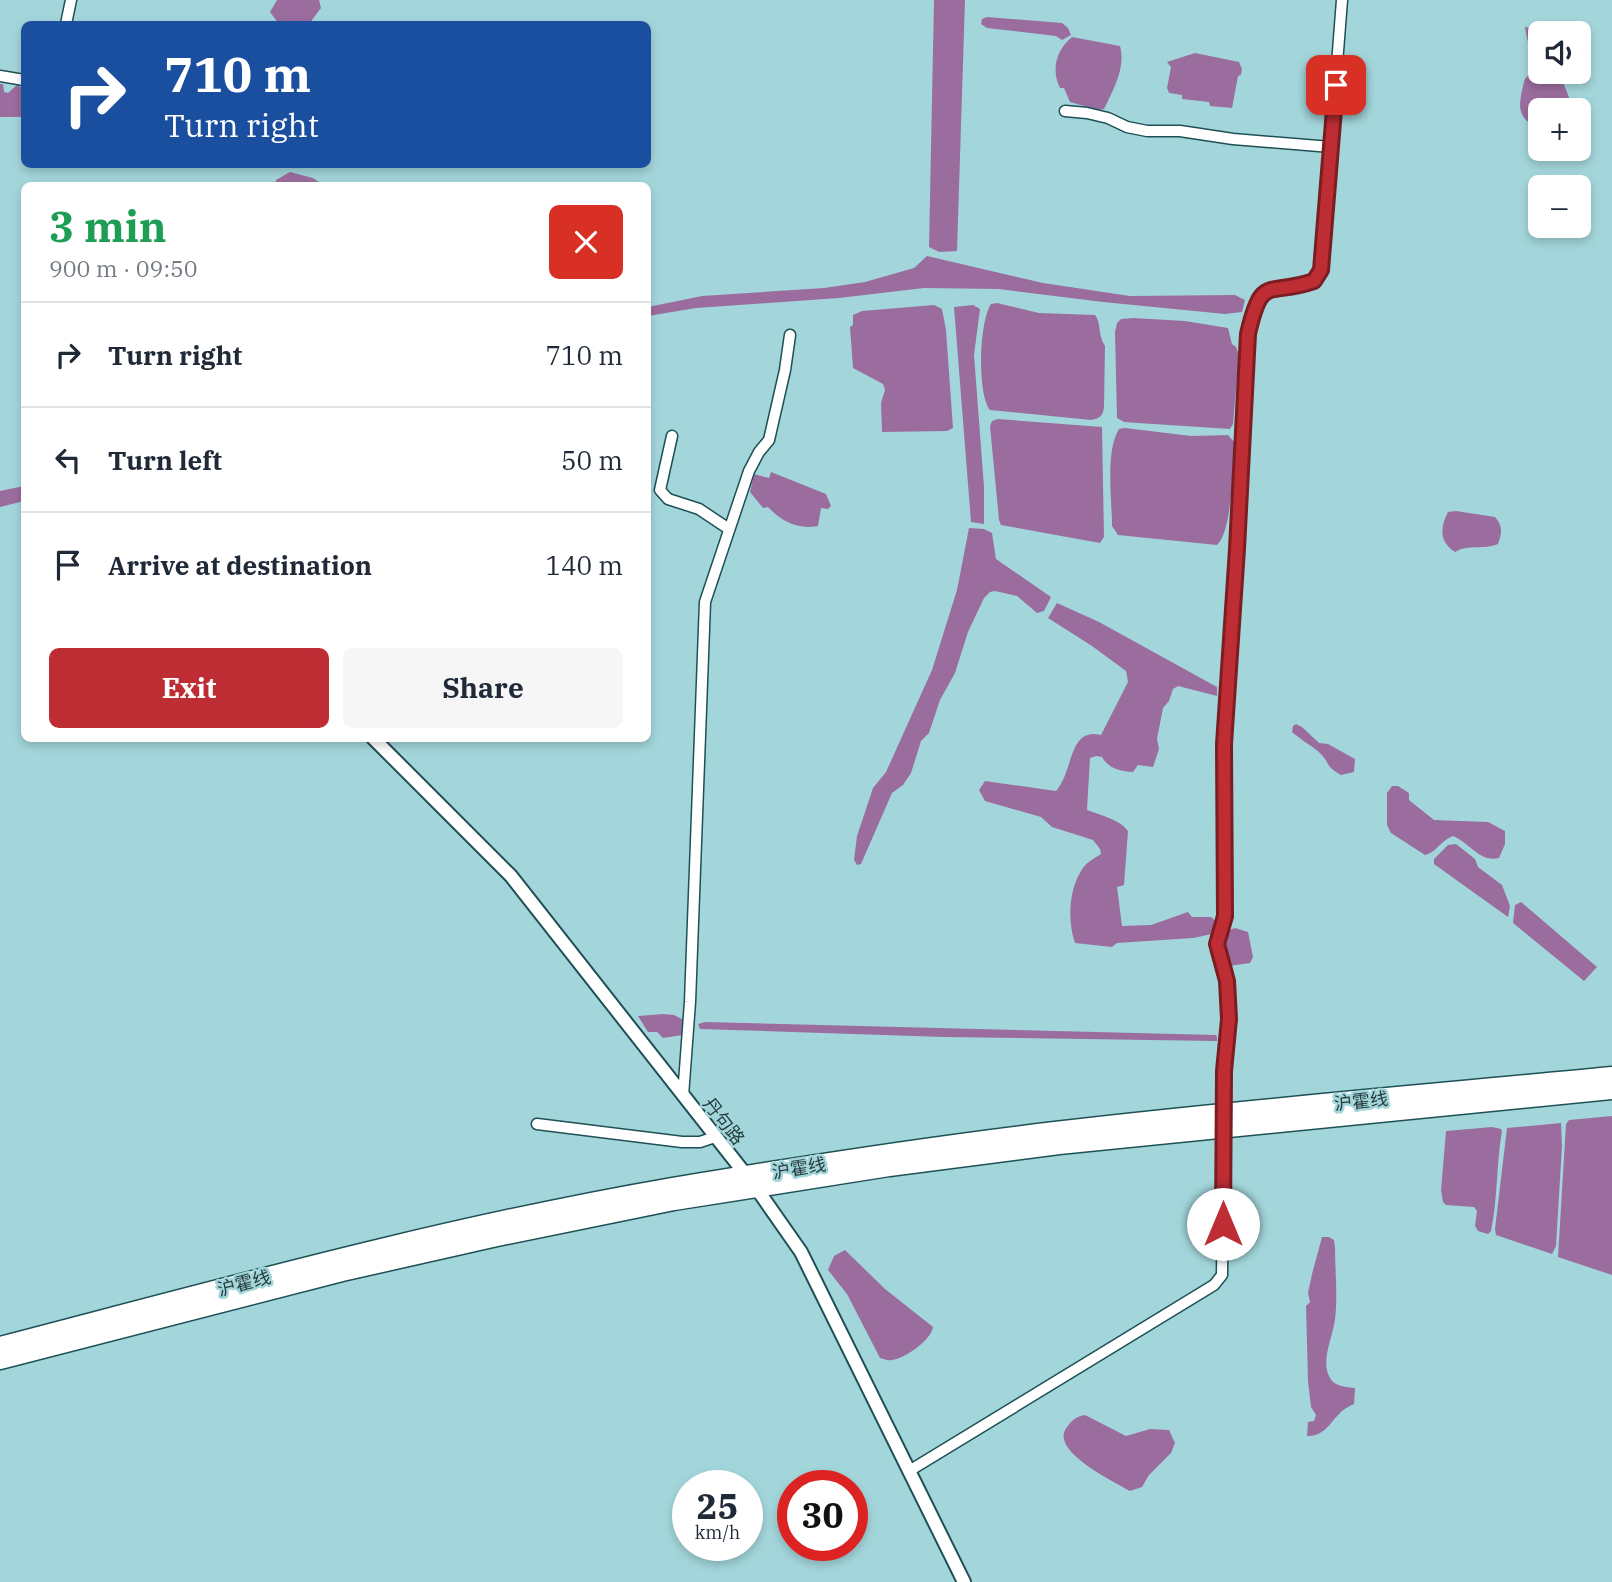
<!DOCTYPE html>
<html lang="en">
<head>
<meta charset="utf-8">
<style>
  :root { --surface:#fff; --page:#f6f6f7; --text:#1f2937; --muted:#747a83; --line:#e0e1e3; --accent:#bd2d33 }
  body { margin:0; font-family:"IBM Plex Serif","Noto Sans SC",serif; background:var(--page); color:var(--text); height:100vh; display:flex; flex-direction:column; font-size:26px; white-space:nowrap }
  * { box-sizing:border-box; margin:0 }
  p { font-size:23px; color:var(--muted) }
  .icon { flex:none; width:38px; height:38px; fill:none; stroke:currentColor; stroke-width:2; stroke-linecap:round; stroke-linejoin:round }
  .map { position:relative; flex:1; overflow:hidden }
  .side { position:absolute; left:21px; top:182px; width:630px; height:560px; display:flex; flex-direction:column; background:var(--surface); border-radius:10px; box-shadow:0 4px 10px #0003 }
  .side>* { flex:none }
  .guide { position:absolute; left:21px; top:21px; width:630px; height:147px; border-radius:10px; box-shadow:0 4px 10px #0003; background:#1a4fa0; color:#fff; overflow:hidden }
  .controls { position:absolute; left:1528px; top:21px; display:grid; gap:14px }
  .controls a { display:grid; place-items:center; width:63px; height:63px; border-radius:10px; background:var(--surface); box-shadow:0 4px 10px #0003; font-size:35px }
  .speed { position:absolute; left:672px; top:1470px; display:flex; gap:14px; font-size:35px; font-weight:700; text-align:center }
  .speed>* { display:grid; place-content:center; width:91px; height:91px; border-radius:50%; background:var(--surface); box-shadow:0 4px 10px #0003; line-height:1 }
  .speed small { font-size:18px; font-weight:400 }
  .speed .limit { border:10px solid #d22; background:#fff; color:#111 }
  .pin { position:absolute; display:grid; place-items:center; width:60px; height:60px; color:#fff; margin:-30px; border-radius:14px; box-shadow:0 4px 10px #0006 }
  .me { position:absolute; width:77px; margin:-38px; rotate:0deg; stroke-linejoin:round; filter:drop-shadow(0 0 5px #0008) }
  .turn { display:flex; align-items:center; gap:24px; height:147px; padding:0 28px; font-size:32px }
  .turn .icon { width:91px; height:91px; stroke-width:2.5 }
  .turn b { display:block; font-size:49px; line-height:60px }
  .round { display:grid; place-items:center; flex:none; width:74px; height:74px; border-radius:10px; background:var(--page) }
  .head { display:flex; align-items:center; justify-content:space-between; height:119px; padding:0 28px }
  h1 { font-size:42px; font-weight:800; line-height:52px; color:#1e9e55 }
  .cta { display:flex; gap:14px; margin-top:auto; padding:14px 28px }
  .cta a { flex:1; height:80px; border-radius:10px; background:var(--accent); color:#fff; font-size:28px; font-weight:800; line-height:80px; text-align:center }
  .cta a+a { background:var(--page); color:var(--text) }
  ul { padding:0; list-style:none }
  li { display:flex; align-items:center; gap:21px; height:105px; padding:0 28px; border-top:2px solid var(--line) }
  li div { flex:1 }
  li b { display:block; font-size:26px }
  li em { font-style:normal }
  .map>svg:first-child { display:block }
  .water { fill:#9b6d9f }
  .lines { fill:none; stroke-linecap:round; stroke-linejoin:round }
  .minor-casing { stroke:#1e5055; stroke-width:13 }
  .tertiary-casing { stroke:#1e5055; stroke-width:16 }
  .trunk-casing { stroke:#1e5055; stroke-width:21 }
  .minor { stroke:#fff; stroke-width:10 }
  .tertiary { stroke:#fff; stroke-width:12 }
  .trunk { stroke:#fff; stroke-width:18 }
  .route-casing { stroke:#7b1d21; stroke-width:18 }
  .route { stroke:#bd2d33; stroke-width:12 }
  .labels { text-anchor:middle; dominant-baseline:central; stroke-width:5; stroke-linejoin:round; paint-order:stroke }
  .street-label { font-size:18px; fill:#273c3e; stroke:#a3d6db }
</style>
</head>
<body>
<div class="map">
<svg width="1612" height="1582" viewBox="0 0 1612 1582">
  <rect width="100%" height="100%" fill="#a3d6db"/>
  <!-- water -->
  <path class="water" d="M277,0H319L321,8L309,24H279L270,12Z
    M934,0H965L957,251L939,252L929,247Z
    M987,17L1062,23L1068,28L1071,35L1062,40L1056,36L987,28L981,24L982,19Z
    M1525,27L1532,28L1540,41V72H1559L1570,100L1569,110H1540V129C1516,118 1518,107 1524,82C1526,74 1526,81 1529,73C1534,59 1527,41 1525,27Z
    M1072,37L1120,46C1126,68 1113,90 1104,109L1098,110L1070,102L1064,88H1060C1051,70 1056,50 1072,37Z
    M1195,53L1239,62L1242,69L1241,75L1238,76L1232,108L1210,106L1209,102L1182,99V95L1169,93L1167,88L1171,67L1167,62Z
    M0,84H3L4,92L8,93L17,85L24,89V117H0Z
    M290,172L313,178L323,185H275L276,180Z
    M927,256L1043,283L1130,296L1235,295L1245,300L1242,312L1225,314L1103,302L999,289L924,288L839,298L696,308L648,316V307L702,296L824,288L865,282L914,268Z
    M997,303L1039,313L1095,315C1102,324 1097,334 1105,346L1104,407C1103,416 1100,418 1091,420L990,410C977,394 979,322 991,304Z
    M934,305L942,309L946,330L953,428L947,431L882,432L881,403L885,390L883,384L853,368L850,327L853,325V315L862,311Z
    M973,305L980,309L974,355L984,487V524L971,522L954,307Z
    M1133,318L1185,321L1228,328L1232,344L1236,347L1239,355L1233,424L1230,429L1138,423L1124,422L1117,418L1115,332L1117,323L1121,319Z
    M998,419L1102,427L1104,537L1100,543L1001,525L999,520L990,426L992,421Z
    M1125,428L1191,436L1228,435L1235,443C1233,466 1232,532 1217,545L1118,535L1112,526C1112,500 1105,451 1119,429Z
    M771,472L826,494L831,506L828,509L821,508L818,526C798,530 781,521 768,507L763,508L750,492L754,474L769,478Z
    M24,486V501L0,507V491Z
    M1456,511L1495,517C1503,526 1502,533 1498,544C1484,550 1468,544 1455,552C1439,542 1440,527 1448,512Z
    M969,528L984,529L992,533L996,559L1051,597L1044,611L1037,613L1017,596L995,591L990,592L984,598L968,632L955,673L940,700L929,733L921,741L911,773L903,785L892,793L861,864L857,865L854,860L857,836L873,788L886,772L932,670L957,590Z
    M1057,603L1099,622L1217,687V696L1178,686L1173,689L1169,701L1163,708L1157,739L1159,749L1153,767L1138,765L1133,772C1120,771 1109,769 1102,757L1096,756L1090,758L1087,810C1100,815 1119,819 1128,831L1124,885L1117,887L1122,926L1151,925L1188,912L1192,917H1211L1227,931L1235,928L1248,932L1253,957L1250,963L1229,966L1226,964L1222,941L1212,934L1193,938L1117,943L1112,947L1075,943C1067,921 1069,887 1083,868C1087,862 1095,858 1101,854L1100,849L1093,840L1052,827L1041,817L985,801L979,790L985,781L1056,791C1074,771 1068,727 1101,735L1128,682L1126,671L1092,646L1048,618Z
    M1296,724L1302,727L1319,743L1328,744L1355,759L1354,772L1341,775C1325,766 1331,765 1321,754C1314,747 1301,740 1292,732L1293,726Z
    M1392,786H1398L1409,793V800L1434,820L1488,822L1505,831V844L1499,858C1480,863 1470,843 1453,836C1441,840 1436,853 1425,855L1391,833L1387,825V793Z
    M1456,844L1475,859L1478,867L1502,885L1510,906L1508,917L1434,864V859L1448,845Z
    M1521,902L1597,967L1584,981L1513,923L1515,905Z
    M663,1014L674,1015L682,1019L683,1035L663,1038L657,1032H648L638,1016Z
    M705,1022L1216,1035L1217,1037V1041L944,1037L700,1029L698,1024Z
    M1612,1116V1275L1558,1257L1566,1124L1569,1120Z
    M1561,1123L1562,1146L1556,1246L1552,1254L1496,1235L1495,1229L1507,1128Z
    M1492,1127L1501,1129L1502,1131C1496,1165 1498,1198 1491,1231L1488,1234L1478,1231L1475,1226L1477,1211L1474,1207L1446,1205L1443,1202L1441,1190L1446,1131Z
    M1322,1237H1329L1334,1240L1335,1248C1335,1271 1338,1296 1335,1319C1333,1337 1320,1361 1330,1378C1335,1387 1347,1387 1355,1388L1354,1404C1332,1412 1330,1437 1307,1436L1308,1422L1314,1421L1316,1415L1311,1407L1308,1381L1306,1306L1310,1302L1308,1293L1312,1274Z
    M845,1250L885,1289L933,1327C932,1339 905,1359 892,1360C888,1361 884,1359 880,1358L847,1294L828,1270L834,1256Z
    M1085,1415L1126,1436L1150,1429L1169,1430L1175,1443L1171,1453L1149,1475L1142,1487L1130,1491C1113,1481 1048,1450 1067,1427C1073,1419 1076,1417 1085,1415Z"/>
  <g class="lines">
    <defs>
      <path id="minor" d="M66,24L71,0
        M0,76L24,80
        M1065,111L1087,113L1108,118L1127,127L1147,131H1180L1233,139L1331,147
        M672,436L660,490L668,499L699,509L729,529
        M683,1096L690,1002L705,602L749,471L759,452L769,440L785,370L790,335
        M1223,1114L1229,1019L1227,981L1218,944L1225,916L1224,744L1237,549L1248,334C1262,274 1268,296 1314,281L1321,269L1342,0
        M537,1124L682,1142H700L715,1137
        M909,1471L1214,1285L1222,1275L1224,1128"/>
      <path id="tertiary" d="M373,738L511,876L757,1189L801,1252L964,1582"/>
      <path id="trunk" d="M0,1346C223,1288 445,1226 672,1187C799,1166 927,1146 1055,1131C1240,1109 1426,1094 1612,1076
        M0,1360L342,1272L497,1237L674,1201L889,1167L1059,1145L1612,1090"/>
    </defs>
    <!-- minor casing -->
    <use href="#minor" class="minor-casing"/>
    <!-- tertiary casing -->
    <use href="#tertiary" class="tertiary-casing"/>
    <!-- trunk casing -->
    <use href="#trunk" class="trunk-casing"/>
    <!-- minor -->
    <use href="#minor" class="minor"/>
    <!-- tertiary -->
    <use href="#tertiary" class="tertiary"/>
    <!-- trunk -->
    <use href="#trunk" class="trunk"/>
  </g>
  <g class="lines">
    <defs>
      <path id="route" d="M1223,1224L1224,1071L1229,1019L1227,981L1217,944L1225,916L1224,744L1237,549L1248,334C1262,273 1268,297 1314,281L1321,270L1336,85"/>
    </defs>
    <!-- route casing -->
    <use href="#route" class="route-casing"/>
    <!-- route -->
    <use href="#route" class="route"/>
  </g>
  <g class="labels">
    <!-- street labels -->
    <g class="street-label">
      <text transform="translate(1361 1101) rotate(-6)">沪霍线</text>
      <text transform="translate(724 1121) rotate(52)">丹句路</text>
      <text transform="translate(799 1168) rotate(-9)">沪霍线</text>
      <text transform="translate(244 1283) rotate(-15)">沪霍线</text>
    </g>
  </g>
</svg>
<div class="controls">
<a><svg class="icon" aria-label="sound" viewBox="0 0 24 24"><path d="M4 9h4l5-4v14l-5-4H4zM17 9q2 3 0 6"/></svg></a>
<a>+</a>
<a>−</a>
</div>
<div class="speed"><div>25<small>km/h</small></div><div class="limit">30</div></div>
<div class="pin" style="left:1336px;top:85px;background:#d93025"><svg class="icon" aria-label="arrive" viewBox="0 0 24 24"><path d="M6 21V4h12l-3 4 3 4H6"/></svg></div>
<svg class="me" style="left:1223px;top:1224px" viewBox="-20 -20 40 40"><circle r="19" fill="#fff"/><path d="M0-13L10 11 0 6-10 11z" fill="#bd2d33"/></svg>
<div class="guide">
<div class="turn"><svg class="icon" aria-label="right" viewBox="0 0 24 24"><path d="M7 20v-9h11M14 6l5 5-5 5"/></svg><div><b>710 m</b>Turn right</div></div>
</div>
<section class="side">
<div class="head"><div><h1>3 min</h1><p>900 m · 09:50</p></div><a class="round" style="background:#d93025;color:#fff"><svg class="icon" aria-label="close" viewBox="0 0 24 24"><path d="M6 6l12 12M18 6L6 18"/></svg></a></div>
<ul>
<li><svg class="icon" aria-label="right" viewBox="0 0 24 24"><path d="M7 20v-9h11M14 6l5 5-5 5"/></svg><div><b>Turn right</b></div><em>710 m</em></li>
<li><svg class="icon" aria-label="left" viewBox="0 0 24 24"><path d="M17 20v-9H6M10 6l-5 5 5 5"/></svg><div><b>Turn left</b></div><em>50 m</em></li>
<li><svg class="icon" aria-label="arrive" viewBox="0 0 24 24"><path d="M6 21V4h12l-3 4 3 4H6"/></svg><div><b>Arrive at destination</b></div><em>140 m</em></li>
</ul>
<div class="cta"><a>Exit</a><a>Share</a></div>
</section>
</div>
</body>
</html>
